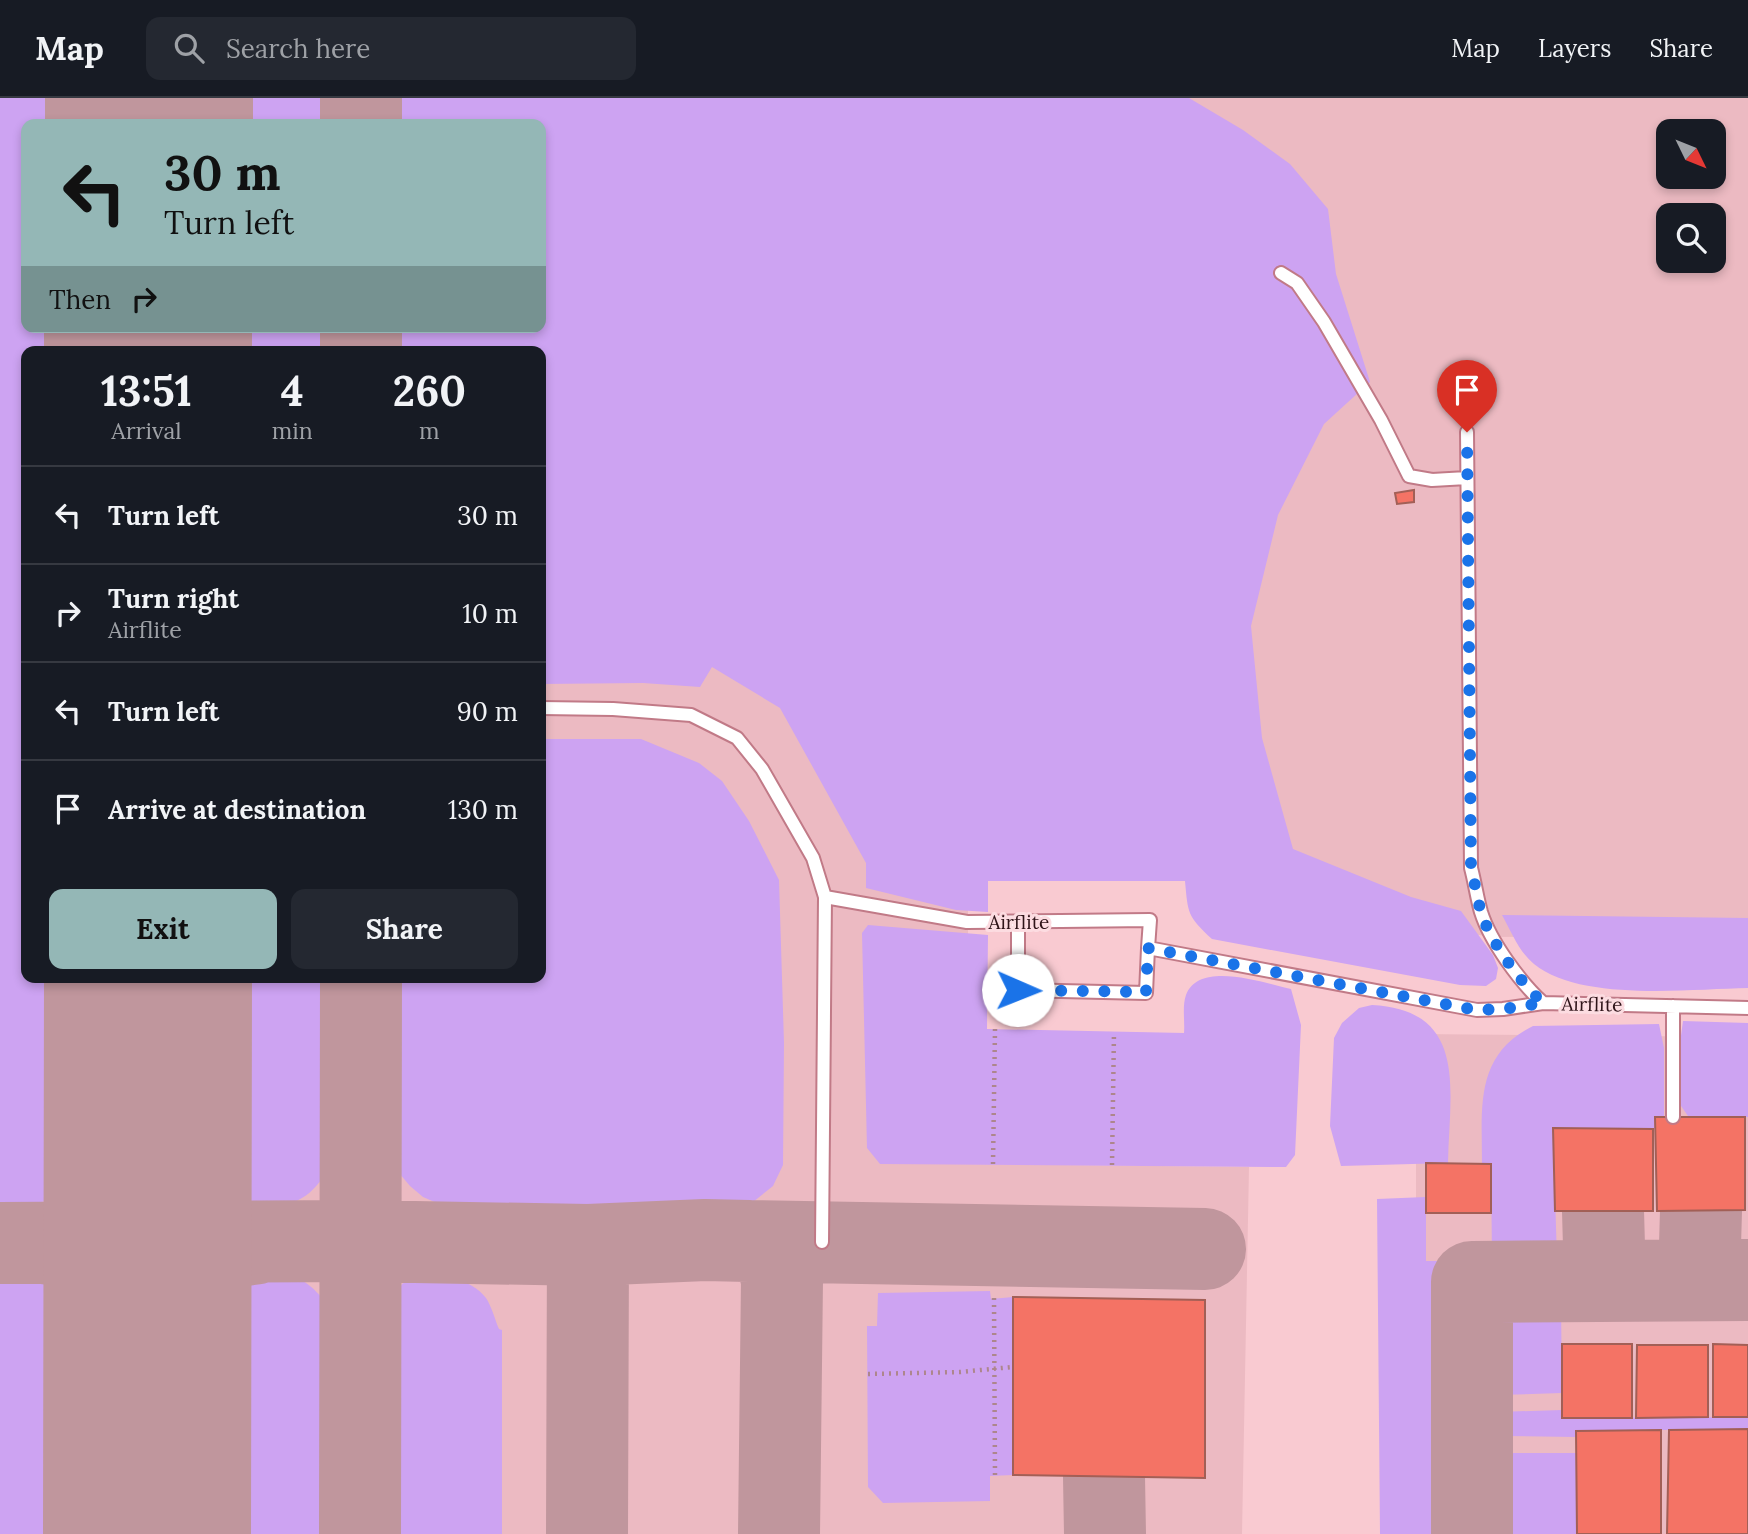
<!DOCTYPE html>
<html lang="en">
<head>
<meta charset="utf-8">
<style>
  :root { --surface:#171b24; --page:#242831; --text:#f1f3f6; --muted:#9ea1a6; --line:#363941; --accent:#94b7b6 }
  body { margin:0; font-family:Lora,serif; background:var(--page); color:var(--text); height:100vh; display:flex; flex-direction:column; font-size:26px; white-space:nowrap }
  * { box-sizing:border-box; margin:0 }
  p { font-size:23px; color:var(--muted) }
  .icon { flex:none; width:38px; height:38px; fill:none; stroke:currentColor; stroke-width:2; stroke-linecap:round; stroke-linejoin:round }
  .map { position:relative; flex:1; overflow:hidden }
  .details { position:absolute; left:21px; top:248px; width:525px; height:637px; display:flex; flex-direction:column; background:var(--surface); border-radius:14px; box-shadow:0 4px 10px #0003 }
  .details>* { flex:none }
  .guide { position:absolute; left:21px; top:21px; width:525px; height:214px; border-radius:14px; box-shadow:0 4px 10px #0003; background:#94b7b6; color:#111; overflow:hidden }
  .needle { width:46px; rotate:133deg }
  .tools { position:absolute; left:1656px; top:21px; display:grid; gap:14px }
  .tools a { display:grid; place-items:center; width:70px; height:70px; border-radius:14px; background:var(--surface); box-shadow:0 4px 10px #0003; font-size:35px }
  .pin { position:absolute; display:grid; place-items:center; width:60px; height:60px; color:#fff; margin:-72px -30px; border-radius:50% 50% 50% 0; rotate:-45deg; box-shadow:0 0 7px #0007 }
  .pin .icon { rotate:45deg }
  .me { position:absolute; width:77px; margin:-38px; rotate:91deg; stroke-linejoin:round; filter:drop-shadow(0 0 5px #0008) }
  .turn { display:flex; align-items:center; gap:24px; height:147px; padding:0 28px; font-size:32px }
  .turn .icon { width:91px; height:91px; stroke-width:2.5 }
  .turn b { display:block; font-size:49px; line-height:60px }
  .then { display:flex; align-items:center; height:66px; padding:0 28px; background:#0003; gap:14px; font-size:26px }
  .eta { display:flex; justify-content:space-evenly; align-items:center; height:119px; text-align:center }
  .eta b { font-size:42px; font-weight:700; line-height:49px }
  .action { display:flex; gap:14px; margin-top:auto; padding:14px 28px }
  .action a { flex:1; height:80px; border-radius:14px; background:var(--accent); color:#111; font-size:28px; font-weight:700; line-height:80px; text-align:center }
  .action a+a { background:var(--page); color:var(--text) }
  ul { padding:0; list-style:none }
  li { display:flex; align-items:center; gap:21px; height:98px; padding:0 28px; border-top:2px solid var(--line) }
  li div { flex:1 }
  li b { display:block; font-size:26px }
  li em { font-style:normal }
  header { display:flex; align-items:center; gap:42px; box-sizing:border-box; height:98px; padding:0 35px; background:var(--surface); border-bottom:2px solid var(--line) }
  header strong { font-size:33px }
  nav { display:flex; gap:38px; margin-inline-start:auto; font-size:24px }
  .search { width:490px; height:63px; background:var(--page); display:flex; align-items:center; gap:18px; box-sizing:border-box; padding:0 24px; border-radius:14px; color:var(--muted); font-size:26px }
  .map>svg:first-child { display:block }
  .built { fill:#ecbac2; fill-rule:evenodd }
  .green { fill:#cda3f2 }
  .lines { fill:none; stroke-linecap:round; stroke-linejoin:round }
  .taxiway { stroke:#c0969d; stroke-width:82 }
  .runway { stroke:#c0969d; stroke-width:208 }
  .building { fill:#f47365; stroke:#a25f56; stroke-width:2 }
  .service-casing { stroke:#c17a87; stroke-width:16 }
  .path { stroke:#ad868c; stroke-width:4.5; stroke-dasharray:2 5; stroke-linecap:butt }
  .service { stroke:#fff; stroke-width:12 }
  .route { stroke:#1a73e8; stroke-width:12; stroke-dasharray:0 21.6 }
  .labels { text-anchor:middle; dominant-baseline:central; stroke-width:6; stroke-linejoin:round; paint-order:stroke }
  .street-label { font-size:19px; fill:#2f1419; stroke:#fcdce1 }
</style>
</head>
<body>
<header>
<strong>Map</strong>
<div class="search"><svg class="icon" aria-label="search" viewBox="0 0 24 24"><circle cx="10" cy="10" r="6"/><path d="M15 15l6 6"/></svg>Search here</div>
<nav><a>Map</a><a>Layers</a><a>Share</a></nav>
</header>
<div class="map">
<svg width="1748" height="1436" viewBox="0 0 1748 1436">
  <rect width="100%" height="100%" fill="#f9cad1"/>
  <!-- built -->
  <path class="built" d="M0,0H1748V838L1493,839L1394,825L1186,783L968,782V1066L1249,1069L1242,1436H0ZM26,26H541V229H26ZM1668,33H1713V79H1668ZM1668,117H1713V163H1668ZM26,254H541V880H26Z
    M1416,936L1748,939V1436H1391L1416,1120Z"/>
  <!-- green -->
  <path class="green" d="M0,0H97V26H26V229H97V254H26V880H96V1050C79,1104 51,1106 0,1106Z
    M200,0H332V26H200Z
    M388,0H1189L1243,32L1290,66L1328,111L1336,176L1370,284L1324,326L1278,417L1251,528L1262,640L1293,751L1411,799L1461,813L1493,857L1498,870L1496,881L1486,888L1460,887L1212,841C1187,818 1188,815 1185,783H988V814L956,812L866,790V765L780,610L712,569L700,589L643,585L541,586V254H388V229H541V26H388Z
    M201,229H333V254H201Z
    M541,641H641L699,665L722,683L749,723L779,782L784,945L783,1067L773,1088L753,1104L612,1108L437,1105L423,1099L410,1088L394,1069L388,1053V880H541Z
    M1502,817L1748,820V890C1688,891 1581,904 1534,866C1519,854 1511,833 1502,817Z
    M868,827L988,837L987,931L1184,935C1185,924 1182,908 1186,897C1199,862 1264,885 1291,891L1301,927L1295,1057L1286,1069L880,1066L867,1050L862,835Z
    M201,880H333V1064C318,1089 304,1108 272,1107C241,1106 207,1086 201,1052C199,1035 201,1015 201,998C201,959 201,920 201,880Z
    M1372,907C1470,912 1449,995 1448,1065L1341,1068L1330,1028L1334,940L1342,925L1359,910Z
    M1683,923L1748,925V1019L1688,1018L1679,1005L1678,959Z
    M1659,926L1664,950V1019H1655L1656,1031L1553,1030L1557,1162H1492L1491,1066H1482C1482,1010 1474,957 1533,928Z
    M1426,1099V1163H1449V1436H1380L1377,1101Z
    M0,1177L36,1178L68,1191L91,1219L97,1248V1436H0Z
    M254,1177C265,1177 279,1174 289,1177C310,1183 326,1201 333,1220V1436H202V1232L221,1197Z
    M418,1177C441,1177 471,1180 486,1200C492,1209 495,1222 499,1231L502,1232V1436H389V1210L402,1186Z
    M990,1193L991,1201L1013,1199V1377L990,1378V1403L883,1405L868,1389L867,1228H877L878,1195Z
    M1515,1205H1561L1562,1295L1498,1297L1495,1225L1503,1214Z
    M1562,1312L1563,1320L1748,1319V1331L1577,1333L1576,1339L1507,1338L1497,1330V1314Z
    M1505,1355H1576L1577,1436H1496V1364Z"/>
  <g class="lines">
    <!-- taxiway -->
    <path class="taxiway" d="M361,26V0
      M361,254V229
      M1603,1113L1605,1183
      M749,1143L1205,1151
      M0,1145L360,1143L588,1147L705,1142L749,1143L767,1150L777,1162L782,1181L779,1436
      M50,1146C88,1133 128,1112 139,1070C144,1052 141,1028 141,1009
      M1699,1182L1701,1113
      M155,1315C154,1260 148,1189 205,1158C222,1149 240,1148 258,1145
      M1104,1379L1105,1436
      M360,1436L361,880
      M587,1436L588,1147
      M1472,1436V1184L1748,1182"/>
    <!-- runway -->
    <path class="runway" d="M149,26V0
      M148,254V229
      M147,1436L148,880"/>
  </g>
  <!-- building -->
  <path class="building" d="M1414,392V404L1397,406L1395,395Z
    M1655,1019H1745V1112L1657,1113Z
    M1553,1030L1653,1031V1113H1555Z
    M1426,1065L1491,1066V1115H1426Z
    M1013,1199L1205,1202V1380L1013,1377Z
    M1562,1246H1632V1320H1562Z
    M1713,1246L1748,1247V1319H1713Z
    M1637,1247H1708V1319L1636,1320Z
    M1748,1331V1436H1667L1669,1332Z
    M1661,1332V1436H1577L1576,1333Z"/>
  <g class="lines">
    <defs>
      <path id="service" d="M1281,175L1297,185L1324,224L1381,322L1409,378L1432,382L1467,380
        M1467,334L1471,770C1475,785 1477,800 1481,814C1490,843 1520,884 1543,905
        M541,610L613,611L691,617L737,640L762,671L813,760L825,799
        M1018,824V892L1146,895L1148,850
        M1673,908V1019
        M822,1144L825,799L967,824L1150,822L1148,850L1477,912L1503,911L1543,905L1748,910"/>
    </defs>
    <!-- service casing -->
    <use href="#service" class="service-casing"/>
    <!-- path -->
    <path class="path" d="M993,1066L995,931
      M1112,1067L1114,934
      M994,1200L995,1378
      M868,1276L960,1274L1012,1269"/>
    <!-- service -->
    <use href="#service" class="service"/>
  </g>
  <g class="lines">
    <!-- route -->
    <path class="route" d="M1018,892L1146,894L1148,850L1477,912L1503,911L1543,905C1520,884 1490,843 1481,814C1477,800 1475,785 1471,770L1467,334"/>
  </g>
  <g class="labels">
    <!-- street labels -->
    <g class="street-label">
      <text x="1019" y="824">Airflite</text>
      <text transform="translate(1592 906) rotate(1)">Airflite</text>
    </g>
  </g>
</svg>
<div class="tools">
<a><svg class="needle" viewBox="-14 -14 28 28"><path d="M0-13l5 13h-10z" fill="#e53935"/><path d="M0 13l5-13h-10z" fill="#9ea1a6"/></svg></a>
<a><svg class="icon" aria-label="search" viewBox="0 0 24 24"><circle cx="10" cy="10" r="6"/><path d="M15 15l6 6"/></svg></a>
</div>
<div class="pin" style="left:1467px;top:334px;background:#d93025"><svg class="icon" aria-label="arrive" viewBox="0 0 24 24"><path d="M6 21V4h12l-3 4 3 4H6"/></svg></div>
<svg class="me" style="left:1018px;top:892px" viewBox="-20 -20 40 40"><circle r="19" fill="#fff"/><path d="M0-13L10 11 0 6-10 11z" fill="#1a73e8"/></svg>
<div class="guide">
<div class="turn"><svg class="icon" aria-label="left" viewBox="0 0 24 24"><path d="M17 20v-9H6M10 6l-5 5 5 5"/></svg><div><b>30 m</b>Turn left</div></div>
<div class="then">Then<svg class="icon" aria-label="right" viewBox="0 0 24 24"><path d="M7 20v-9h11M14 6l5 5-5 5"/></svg></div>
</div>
<section class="details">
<div class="eta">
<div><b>13:51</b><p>Arrival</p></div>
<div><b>4</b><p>min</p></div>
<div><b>260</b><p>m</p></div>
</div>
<ul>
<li><svg class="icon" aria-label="left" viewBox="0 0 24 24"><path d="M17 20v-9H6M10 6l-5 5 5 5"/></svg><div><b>Turn left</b></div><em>30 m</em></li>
<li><svg class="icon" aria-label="right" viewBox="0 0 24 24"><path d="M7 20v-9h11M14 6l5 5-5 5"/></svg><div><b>Turn right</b><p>Airflite</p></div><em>10 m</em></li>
<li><svg class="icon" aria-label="left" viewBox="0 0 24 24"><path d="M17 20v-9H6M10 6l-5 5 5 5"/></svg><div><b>Turn left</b></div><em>90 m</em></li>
<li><svg class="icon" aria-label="arrive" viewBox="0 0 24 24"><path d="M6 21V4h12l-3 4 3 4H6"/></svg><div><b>Arrive at destination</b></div><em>130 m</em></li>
</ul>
<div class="action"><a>Exit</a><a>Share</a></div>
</section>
</div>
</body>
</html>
